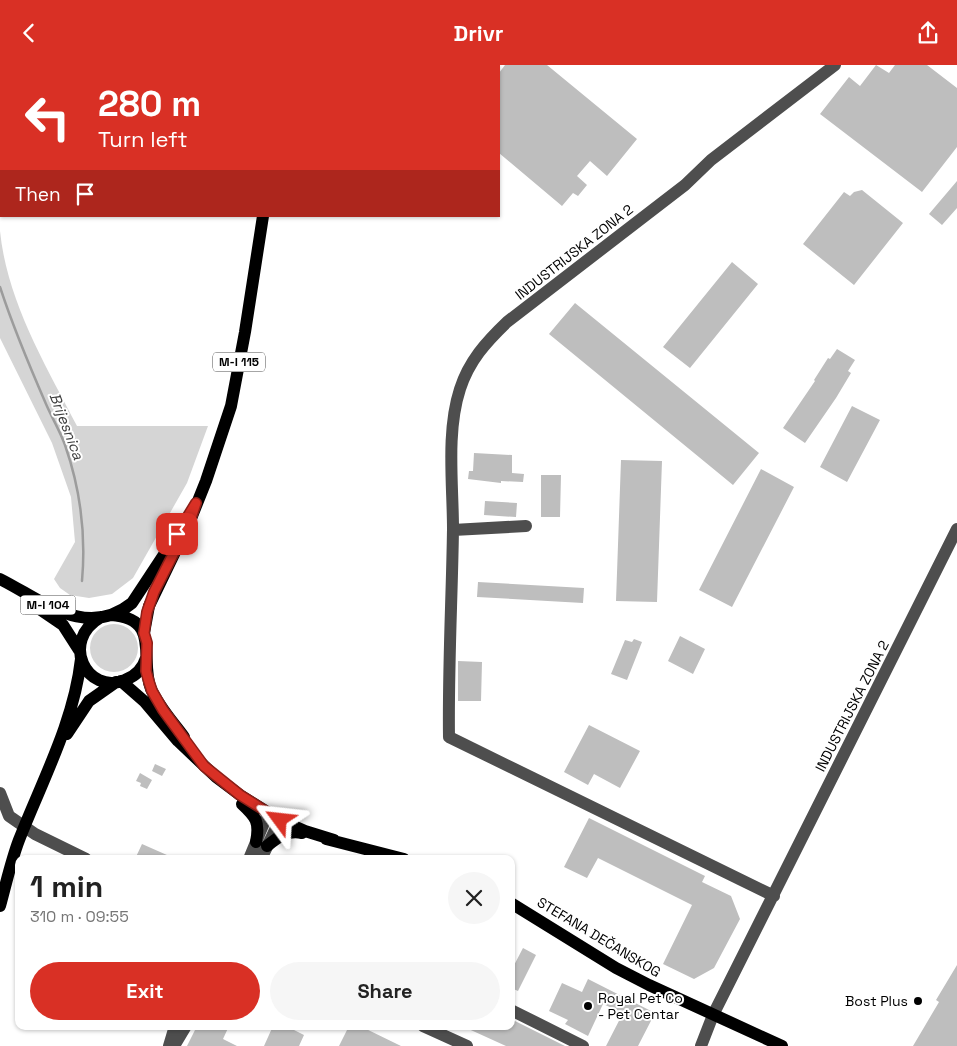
<!DOCTYPE html>
<html lang="en">
<head>
<meta charset="utf-8">
<style>
  :root { --surface:#fff; --page:#f6f6f6; --text:#222; --muted:#767676; --accent:#d93025 }
  body { margin:0; font-family:"Space Grotesk",sans-serif; background:var(--page); color:var(--text); height:100vh; display:flex; flex-direction:column; font-size:19px; white-space:nowrap }
  * { box-sizing:border-box; margin:0 }
  p { font-size:16px; color:var(--muted) }
  .icon { flex:none; width:28px; height:28px; fill:none; stroke:currentColor; stroke-width:2; stroke-linecap:round; stroke-linejoin:round }
  .map { position:relative; flex:1; overflow:hidden }
  .sheet { position:absolute; left:15px; top:790px; width:500px; height:175px; display:flex; flex-direction:column; background:var(--surface); border-radius:10px; box-shadow:0 1px 4px #0004 }
  .sheet>* { flex:none }
  .guide { position:absolute; left:0px; top:0px; width:500px; height:152px; box-shadow:0 1px 4px #0004; background:#d93025; color:#fff; overflow:hidden }
  .pin { position:absolute; display:grid; place-items:center; width:42px; height:42px; color:#fff; margin:-21px; border-radius:10px; box-shadow:0 2px 8px #0006 }
  .me { position:absolute; width:55px; margin:-28px; rotate:300deg; stroke-linejoin:round; filter:drop-shadow(0 0 4px #0008) }
  .turn { display:flex; align-items:center; gap:18px; height:105px; padding:0 15px; font-size:22px }
  .turn .icon { width:65px; height:65px; stroke-width:2.5 }
  .turn b { display:block; font-size:35px; line-height:42px }
  .then { display:flex; align-items:center; height:48px; padding:0 15px; background:#0003; gap:10px; font-size:19px }
  .round { display:grid; place-items:center; flex:none; width:52px; height:52px; border-radius:26px; background:var(--page) }
  .headline { display:flex; align-items:center; justify-content:space-between; height:85px; padding:0 15px }
  h1 { font-size:30px; font-weight:700; line-height:38px }
  .button { display:flex; gap:10px; margin-top:auto; padding:10px 15px }
  .button a { flex:1; height:58px; border-radius:30px; background:var(--accent); color:#fff; font-size:20px; font-weight:700; line-height:58px; text-align:center }
  .button a+a { background:var(--page); color:var(--text) }
  header { display:flex; justify-content:space-between; align-items:center; height:65px; padding:0 15px; background:var(--accent); color:#fff; font-size:22px; font-weight:700 }
  .map>svg:first-child { display:block }
  .green { fill:#d5d5d5 }
  .lines { fill:none; stroke-linecap:round; stroke-linejoin:round }
  .stream { stroke:#9c9c9c; stroke-width:2.5 }
  .building { fill:#bebebe }
  .minor { stroke:#4e4e4e; stroke-width:12 }
  .major { stroke:#000; stroke-width:12 }
  .route-casing { stroke:#8d1f18; stroke-width:12 }
  .route { stroke:#d93025; stroke-width:9 }
  .poi-dot { fill:#000; stroke:#fff; stroke-width:2 }
  .labels { text-anchor:middle; dominant-baseline:central; stroke-width:4; stroke-linejoin:round; paint-order:stroke }
  .shield { fill:#fff; stroke:#4c4c4c; stroke-width:1 }
  .shield-label { font-size:12px; font-weight:bold; fill:#000 }
  .street-label { font-size:14px; fill:#000; stroke:#fff }
  .poi-label { font-size:14px; fill:#000; stroke:#fff; text-anchor:start }
  .water-label { font-size:15px; font-style:italic; fill:#3d3d3d; stroke:#fff }
</style>
</head>
<body>
<header><svg class="icon" aria-label="back" viewBox="0 0 24 24"><path d="M15 5l-7 7 7 7"/></svg>Drivr<svg class="icon" aria-label="share" viewBox="0 0 24 24"><path d="M12 15V3M7 8l5-5 5 5M5 13v7h14v-7"/></svg></header>
<div class="map">
<svg width="957" height="981" viewBox="0 0 957 981">
  <rect width="100%" height="100%" fill="#fff"/>
  <!-- green -->
  <path class="green" d="M0,166C7,236 45,299 77,361H208L187,418L133,513L112,529L89,533L70,530L60,523L54,514L75,477L71,432L52,378L0,273Z
    M90 583a24 24 0 1 1 48 0a24 24 0 1 1-48 0Z"/>
  <g class="lines">
    <!-- stream -->
    <path class="stream" d="M0,222C13,262 29,300 46,339C52,353 60,366 65,380C80,423 86,471 82,516"/>
  </g>
  <!-- building -->
  <path class="building" d="M505,0H547L637,74L607,111L590,96L577,111L587,120L578,131L573,128L562,141L499,88V8Z
    M876,0L889,8L895,0H927L957,23V82L922,127L820,49L849,12L860,21Z
    M957,116V143L942,160L929,149Z
    M862,125L903,158L854,220L803,179L844,127L850,131L854,127Z
    M732,197L758,219L690,303L663,282Z
    M575,238L759,388L733,420L549,269Z
    M837,284L855,295L848,306L851,308L836,333L805,378L783,363L815,316L814,315L828,293L830,294Z
    M852,341L880,355L847,417L820,402Z
    M474,388L512,390V408L524,409L523,417L501,416V418L468,414L469,406H473Z
    M621,395L662,396L657,537L616,536Z
    M761,404L794,422L732,542L699,525Z
    M541,410H561L560,452H541Z
    M485,436L517,438L516,452L484,450Z
    M478,517L584,523L583,538L477,532Z
    M680,571L705,584L693,609L668,596Z
    M634,574L642,577L627,615L611,609L625,575L632,577Z
    M458,596L482,597L481,636H458Z
    M589,660L640,686L620,723L594,709L588,720L564,707Z
    M155,699L166,704L162,711L152,706Z
    M140,708L152,715L147,724L140,721L141,718L136,716Z
    M589,753L705,811L702,817L731,831L740,854L714,903L694,914L663,899L692,840L598,793L587,813L564,802Z
    M142,779L176,794H135Z
    M523,883L536,890L518,926L511,923V906Z
    M957,900V981H913L939,937L936,935Z
    M588,914L655,948L638,981H606L623,948L603,939L588,971L565,959L568,955L549,946L562,918L582,927Z
    M513,955L565,981H506L462,961H511Z
    M197,961H229L223,974L237,981H187Z
    M273,961H286L304,970L299,981H264Z
    M349,961H360L401,981H339Z"/>
  <g class="lines">
    <!-- minor -->
    <path class="minor" d="M453,465L526,461
      M0,728L9,751L35,769L86,794
      M249,794L268,748
      M261,794L280,755
      M774,831L449,672C448,603 452,533 453,464C453,420 446,367 460,324C469,296 486,277 507,257L685,120L711,95L835,0
      M511,945L583,981
      M423,961L467,981
      M169,981L175,961
      M174,981L186,961
      M701,981L713,950L957,464"/>
    <!-- major -->
    <path class="major" d="M297,1L298,0
      M0,514C42,535 86,575 132,538L169,482
      M41,545L63,560L79,585
      M111,550C162,553 139,595 151,624C159,642 173,657 184,672
      M101,552C59,576 87,631 125,615C136,611 143,603 146,593
      M144,568L149,541L190,456L206,416L231,341L245,267L263,151
      M121,616L145,637L178,676L216,712L240,730L280,755L305,766L334,775
      M67,669L89,636L116,617
      M242,739C256,752 260,757 256,777
      M326,774L404,794
      M267,781C278,772 287,765 302,768
      M511,838L616,903L649,920L782,981
      M0,841C6,819 11,796 19,775C42,716 74,657 81,594"/>
  </g>
  <g class="lines">
    <defs>
      <path id="route" d="M177,469L196,438L190,456L154,527L147,547L144,568L147,578L146,606L149,617L152,626L163,645L204,701L240,730L280,755"/>
    </defs>
    <!-- route casing -->
    <use href="#route" class="route-casing"/>
    <!-- route -->
    <use href="#route" class="route"/>
  </g>
  <!-- markers -->
  <g class="poi-dot">
    <circle cx="918" cy="936" r="5"/>
    <circle cx="588" cy="941" r="5"/>
  </g>
  <g class="labels">
    <!-- shield labels -->
    <g class="shield">
      <rect x="213" y="287.5" width="52" height="19" rx="4"/>
      <rect x="20.5" y="530.5" width="55" height="19" rx="4"/>
    </g>
    <g class="shield-label">
      <text x="239" y="297">M-I 115</text>
      <text x="48" y="540">M-I 104</text>
    </g>
    <!-- street labels -->
    <g class="street-label">
      <text transform="translate(574 187) rotate(-38)">INDUSTRIJSKA ZONA 2</text>
      <text transform="translate(852 641) rotate(-63)">INDUSTRIJSKA ZONA 2</text>
      <text transform="translate(599 872) rotate(31)">STEFANA DEČANSKOG</text>
    </g>
    <!-- poi labels -->
    <g class="poi-label">
      <text x="598" y="933">Royal Pet Co<tspan x="598" dy="16">- Pet Centar</tspan></text>
      <text x="908" y="936" text-anchor="end">Bost Plus</text>
    </g>
    <!-- water labels -->
    <g class="water-label">
      <text transform="translate(67 361) rotate(69)">Brijesnica</text>
    </g>
  </g>
</svg>
<div class="pin" style="left:177px;top:469px;background:#d93025"><svg class="icon" aria-label="arrive" viewBox="0 0 24 24"><path d="M6 21V4h12l-3 4 3 4H6"/></svg></div>
<svg class="me" style="left:280px;top:755px" viewBox="-20 -20 40 40"><path d="M0-17L14 15 0 8-14 15z" fill="#d93025" stroke="#fff" stroke-width="4"/></svg>
<div class="guide">
<div class="turn"><svg class="icon" aria-label="left" viewBox="0 0 24 24"><path d="M17 20v-9H6M10 6l-5 5 5 5"/></svg><div><b>280 m</b>Turn left</div></div>
<div class="then">Then<svg class="icon" aria-label="arrive" viewBox="0 0 24 24"><path d="M6 21V4h12l-3 4 3 4H6"/></svg></div>
</div>
<section class="sheet">
<div class="headline"><div><h1>1 min</h1><p>310 m · 09:55</p></div><a class="round"><svg class="icon" aria-label="close" viewBox="0 0 24 24"><path d="M6 6l12 12M18 6L6 18"/></svg></a></div>
<div class="button"><a>Exit</a><a>Share</a></div>
</section>
</div>
</body>
</html>
